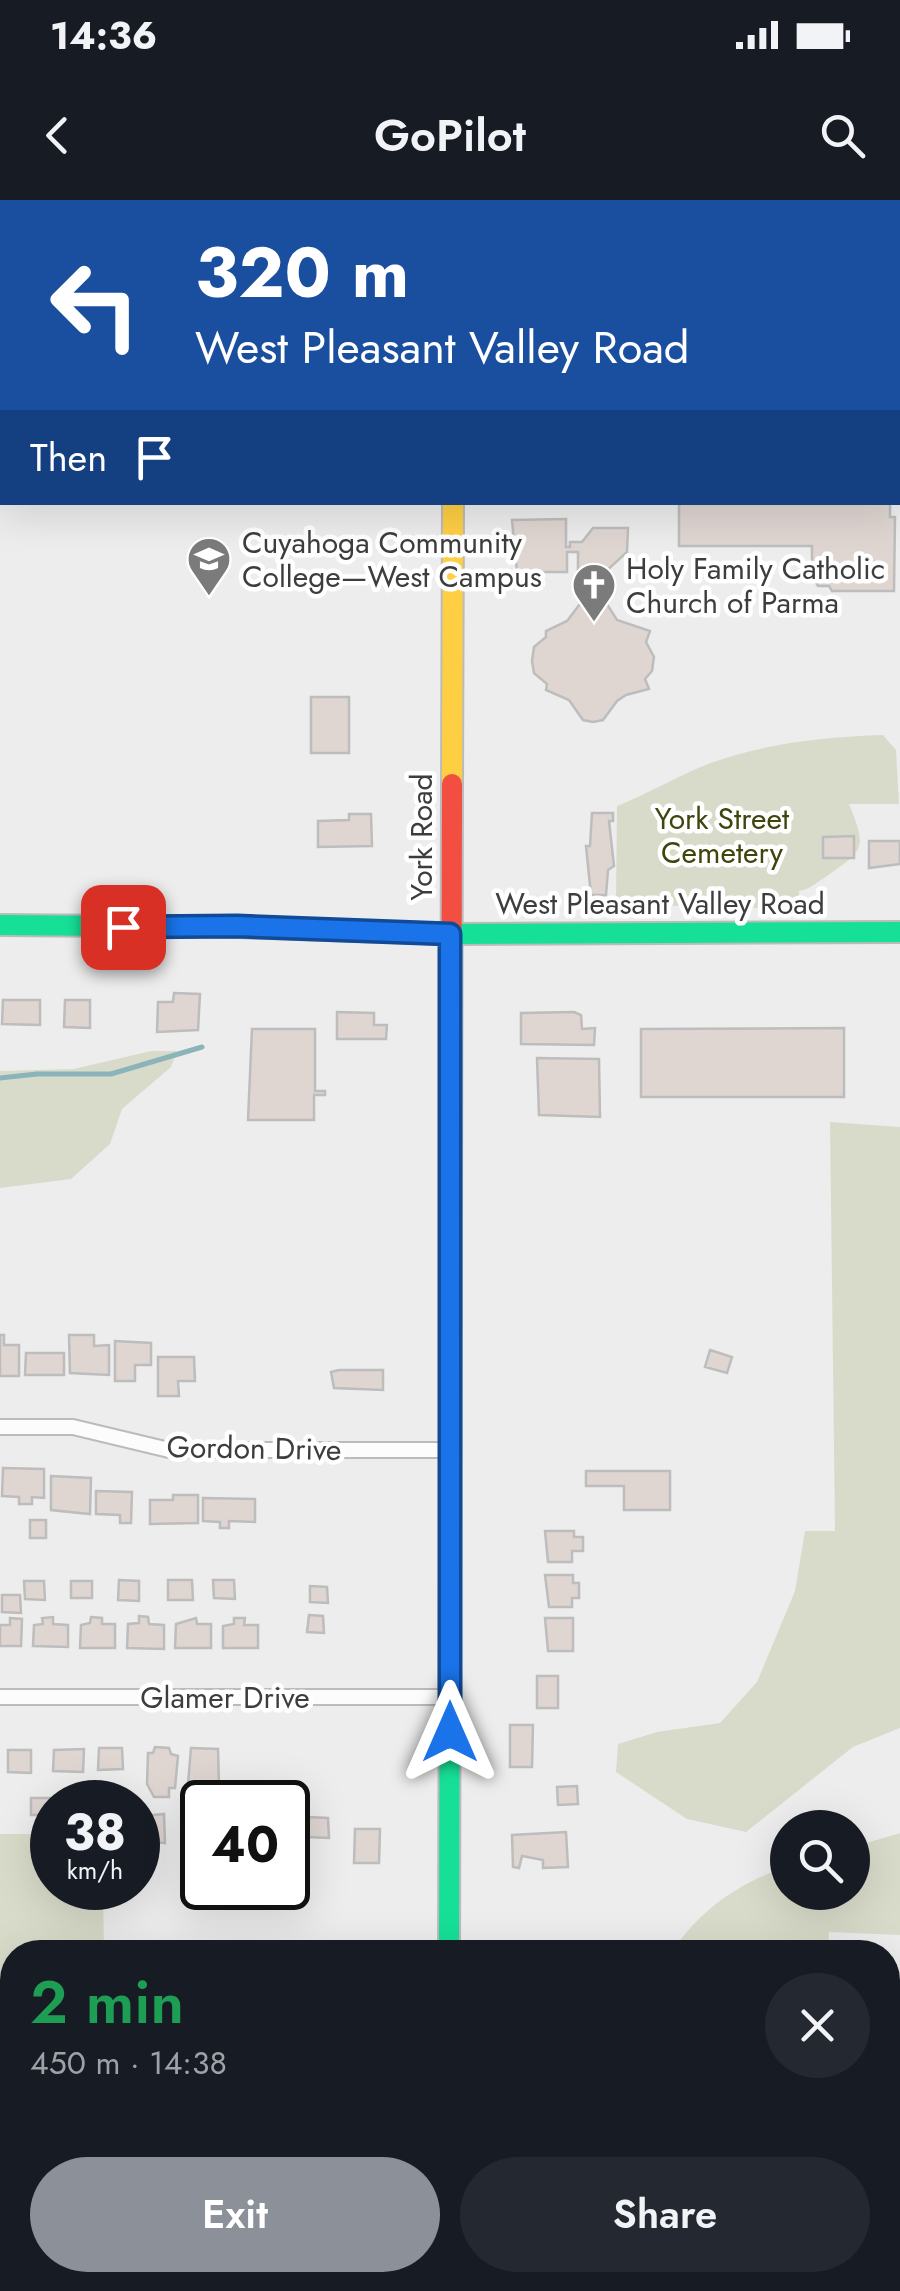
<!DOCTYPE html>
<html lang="en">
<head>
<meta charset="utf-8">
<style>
  :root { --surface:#171b24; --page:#242831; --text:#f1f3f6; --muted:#9ea1a6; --accent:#8c9099 }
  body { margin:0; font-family:Jost,sans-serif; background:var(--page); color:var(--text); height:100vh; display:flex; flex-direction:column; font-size:38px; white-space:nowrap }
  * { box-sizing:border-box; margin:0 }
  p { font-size:32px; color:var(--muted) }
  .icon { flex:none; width:55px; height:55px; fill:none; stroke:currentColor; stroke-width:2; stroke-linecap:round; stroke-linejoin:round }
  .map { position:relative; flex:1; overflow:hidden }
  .details { position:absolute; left:0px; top:1740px; width:900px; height:352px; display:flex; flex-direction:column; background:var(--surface); border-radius:40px 40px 0 0; box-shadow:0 10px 40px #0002 }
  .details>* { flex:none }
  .guide { position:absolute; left:0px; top:0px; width:900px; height:305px; box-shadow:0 10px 40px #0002; background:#1a4fa0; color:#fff; overflow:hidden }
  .tools { position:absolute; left:770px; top:1610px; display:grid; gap:20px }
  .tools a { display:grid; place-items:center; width:100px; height:100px; border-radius:50%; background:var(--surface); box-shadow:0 10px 40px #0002; font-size:50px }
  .speed { position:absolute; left:30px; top:1580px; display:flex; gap:20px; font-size:50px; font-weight:700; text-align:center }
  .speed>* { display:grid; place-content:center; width:130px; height:130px; border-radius:50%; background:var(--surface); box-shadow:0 10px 40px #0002; line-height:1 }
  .speed small { font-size:25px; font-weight:400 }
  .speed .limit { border:5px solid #111; border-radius:15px; background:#fff; color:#111 }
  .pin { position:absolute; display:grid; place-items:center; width:85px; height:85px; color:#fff; margin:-42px; border-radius:20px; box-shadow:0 5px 15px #0006 }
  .me { position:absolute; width:110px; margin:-55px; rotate:0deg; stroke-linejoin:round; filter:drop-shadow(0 0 8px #0008) }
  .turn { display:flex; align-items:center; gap:35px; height:210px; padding:0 30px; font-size:45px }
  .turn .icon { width:130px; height:130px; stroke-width:2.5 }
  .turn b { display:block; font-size:70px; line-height:85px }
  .then { display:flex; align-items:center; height:95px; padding:0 30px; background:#0003; gap:20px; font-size:38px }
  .round { display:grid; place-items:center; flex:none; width:105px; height:105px; border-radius:52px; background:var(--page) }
  .head { display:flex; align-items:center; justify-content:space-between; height:170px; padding:0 30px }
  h1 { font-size:60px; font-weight:600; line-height:75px; color:#1e9e55 }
  .button { display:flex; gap:20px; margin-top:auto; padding:20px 30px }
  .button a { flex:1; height:115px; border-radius:60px; background:var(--accent); color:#fff; font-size:40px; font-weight:600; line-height:115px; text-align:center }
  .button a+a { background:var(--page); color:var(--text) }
  .status { display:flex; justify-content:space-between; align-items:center; height:70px; padding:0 50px; background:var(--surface); direction:ltr }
  .status svg { height:28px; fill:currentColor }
  header { display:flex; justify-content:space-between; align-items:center; height:130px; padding:0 30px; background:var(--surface); font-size:45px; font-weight:600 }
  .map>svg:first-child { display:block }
  .green { fill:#d9dbca }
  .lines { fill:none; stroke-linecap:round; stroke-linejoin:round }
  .stream { stroke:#8ab4b9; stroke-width:5 }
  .building { fill:#dfd6d2; stroke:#bdbdbd; stroke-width:2.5 }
  .street-casing { stroke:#bbbbbc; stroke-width:18 }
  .fast-casing { stroke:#bbbbbc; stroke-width:24 }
  .slow-casing { stroke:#bbbbbc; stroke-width:24 }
  .jam-casing { stroke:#bbbbbc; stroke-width:24 }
  .street { stroke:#fcfcfc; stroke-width:14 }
  .fast { stroke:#16e098; stroke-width:20 }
  .slow { stroke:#ffcf43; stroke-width:20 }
  .jam { stroke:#f24e42; stroke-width:20 }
  .route-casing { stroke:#114b97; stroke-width:25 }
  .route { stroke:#1a73e8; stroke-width:18 }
  .labels { text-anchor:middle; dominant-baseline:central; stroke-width:9; stroke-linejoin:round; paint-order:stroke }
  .poi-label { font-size:30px; fill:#3d3d3e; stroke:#fff; text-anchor:start }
  .park-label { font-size:30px; fill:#40450e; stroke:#fff }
  .street-label { font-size:30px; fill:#3d3d3e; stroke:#fff }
</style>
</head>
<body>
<div class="status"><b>14:36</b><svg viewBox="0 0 49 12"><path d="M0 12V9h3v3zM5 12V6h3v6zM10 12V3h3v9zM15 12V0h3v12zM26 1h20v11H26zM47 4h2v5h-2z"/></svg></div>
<header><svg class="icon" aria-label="back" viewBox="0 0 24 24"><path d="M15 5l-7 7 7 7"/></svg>GoPilot<svg class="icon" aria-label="search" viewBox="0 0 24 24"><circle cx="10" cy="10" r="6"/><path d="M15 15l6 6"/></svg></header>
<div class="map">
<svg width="900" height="2091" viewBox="0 0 900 2091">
  <rect width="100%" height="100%" fill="#ededee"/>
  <!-- green -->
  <path class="green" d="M883,535L896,550L899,604H849C867,649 865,649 827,676C817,682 811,689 799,691V709L608,704L616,699L617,606C648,594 677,576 708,564C765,543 823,537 883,535Z
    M151,851H177L171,867L122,909L110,944L71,979L0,988V871L74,869Z
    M830,922L900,927V1528L853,1547L746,1632L687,1619L616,1572L618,1544L657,1532L720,1523L757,1482L795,1391L805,1331H835Z
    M900,1633V1735L829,1732L828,1752H672C698,1711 741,1681 787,1667L788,1692H852L853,1647Z
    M0,1634H52V1688H103L104,1752H12V1783H0Z"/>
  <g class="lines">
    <!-- stream -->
    <path class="stream" d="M0,878L37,874H111L202,847"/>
  </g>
  <!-- building -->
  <path class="building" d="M898,105H900V198H898Z
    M679,302H890V317H895L894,391H832L829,386H818L815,381L818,376L812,372V346H679Z
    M566,319V347H570V342H582L593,328H628L627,352L603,374V398L617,420L650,431L646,442L654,457L652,471L645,479L649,489L626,495L617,501L603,520L593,522L583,520L569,500L546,490L547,484L534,473L532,461L534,447L546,437V431L567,421L583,400V390L578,389V352H567V372H517L512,320Z
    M311,497H349V553H311Z
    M592,613H613V621H609L614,666L608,670L606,695H591L586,646H590Z
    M349,614H371L372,646L318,647V621L349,620Z
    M854,636V658H823V637Z
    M869,641H900V664L869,668Z
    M174,793L200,794L198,830L157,832L158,802H173Z
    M3,800H40V825L2,824Z
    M65,800H90V828L64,827Z
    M337,812L374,813V825H387L386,839H337Z
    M574,812L581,815L582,829L595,828L594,845L521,844V813Z
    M844,828V897H641V829Z
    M252,829H315V891H325V895H314V920H248Z
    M537,858L599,859L600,917L539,915Z
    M0,1135H4V1145H19V1176H0Z
    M69,1135H94V1146L109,1145V1175L70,1173Z
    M115,1141L151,1143V1165H135V1181H115Z
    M710,1150L732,1157L727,1173L705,1167Z
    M26,1153H64V1175H25Z
    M158,1157H194L195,1181H178L179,1196H158Z
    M339,1170H383V1190L334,1188L331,1172Z
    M3,1268L44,1269V1298L32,1297V1304H19V1297L2,1296Z
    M586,1271H670V1310H624V1286H586Z
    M51,1276L91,1278L90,1314L51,1310Z
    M96,1291L132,1292L131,1323H120V1315L96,1314Z
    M173,1295H198V1323L150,1324V1300H173Z
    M203,1298L255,1299V1322L229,1321V1328H220V1322L203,1321Z
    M30,1320H46V1338H30Z
    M545,1331H574V1337H583V1351H572V1362H548Z
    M545,1375H573V1383H579V1398H572V1407H549Z
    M119,1380L139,1381V1401L118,1400Z
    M168,1380H192L193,1400H168Z
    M213,1380H234L235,1399L214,1398Z
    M24,1381H44L45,1400L25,1399Z
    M71,1381H92V1398H71Z
    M310,1386L327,1387L328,1403L310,1402Z
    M2,1395H20L21,1413L2,1412Z
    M309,1415L323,1416L324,1433L307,1432Z
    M139,1416L148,1417L149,1424L164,1425V1449L127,1448L128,1424L139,1423Z
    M53,1417V1424L68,1425V1447L33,1446L34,1425L43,1424L42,1418Z
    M91,1417L102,1418V1424H115V1448H80L81,1425L90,1423Z
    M10,1418L22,1419L21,1446H0V1425H10Z
    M196,1418L197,1424H211V1448H175L176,1424Z
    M234,1418H245L244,1425H258V1448H223V1426L234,1424Z
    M545,1418H573V1451H548Z
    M537,1476H558V1508H537Z
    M510,1525H533L532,1567H510Z
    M155,1547L169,1548L171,1554L178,1556L175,1588H169V1597H154L147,1584L148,1553H153Z
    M99,1548H122L123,1569L98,1570Z
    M191,1548L218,1549L219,1586L188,1584Z
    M84,1549L83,1572L53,1571L54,1550Z
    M8,1550H31V1573L8,1572Z
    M577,1586L578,1604L558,1605L557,1587Z
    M31,1598H50L48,1615H31Z
    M164,1614L165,1643L145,1641L144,1616Z
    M308,1617L328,1618L329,1638L308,1637Z
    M355,1629H380L379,1663H354Z
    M566,1632L568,1667L543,1668V1660L522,1656L519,1668L513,1667L512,1635Z"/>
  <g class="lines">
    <defs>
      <path id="street" d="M0,1227H73L169,1250H450
        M0,1497H450
        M888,1877L900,1878
        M0,1918H12"/>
      <path id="fast" d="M0,725L237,727L450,734L900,732
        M449,1752L451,1003
        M445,2080V2091"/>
      <path id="slow" d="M452,584L453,302"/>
      <path id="jam" d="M456,0V2
        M451,1003L452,584"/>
    </defs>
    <!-- street casing -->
    <use href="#street" class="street-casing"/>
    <!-- fast casing -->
    <use href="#fast" class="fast-casing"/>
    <!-- slow casing -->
    <use href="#slow" class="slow-casing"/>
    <!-- jam casing -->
    <use href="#jam" class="jam-casing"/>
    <!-- street -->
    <use href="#street" class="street"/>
    <!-- fast -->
    <use href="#fast" class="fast"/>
    <!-- slow -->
    <use href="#slow" class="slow"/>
    <!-- jam -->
    <use href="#jam" class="jam"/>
  </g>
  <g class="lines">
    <defs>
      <path id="route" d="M123,727L237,726L450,734V1532"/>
    </defs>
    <!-- route casing -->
    <use href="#route" class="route-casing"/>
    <!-- route -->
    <use href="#route" class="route"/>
  </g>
  <!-- icons -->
  <defs>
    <symbol id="university-pin" viewBox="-11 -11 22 30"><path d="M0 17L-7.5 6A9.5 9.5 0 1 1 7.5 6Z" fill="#7b7b7c" stroke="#fff"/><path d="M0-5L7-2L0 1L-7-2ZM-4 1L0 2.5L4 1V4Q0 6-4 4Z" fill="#fff"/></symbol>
    <symbol id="church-pin" viewBox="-11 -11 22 30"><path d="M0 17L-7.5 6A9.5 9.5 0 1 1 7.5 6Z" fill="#7b7b7c" stroke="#fff"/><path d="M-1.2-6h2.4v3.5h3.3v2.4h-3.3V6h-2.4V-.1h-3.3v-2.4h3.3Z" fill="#fff"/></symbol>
  </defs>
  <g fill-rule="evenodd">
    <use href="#university-pin" x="184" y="334" width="50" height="68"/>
    <use href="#church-pin" x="569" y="360" width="50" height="68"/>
  </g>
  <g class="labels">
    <!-- poi labels -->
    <g class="poi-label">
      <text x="242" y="342">Cuyahoga Community<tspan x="242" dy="34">College—West Campus</tspan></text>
      <text x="626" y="368">Holy Family Catholic<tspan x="626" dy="34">Church of Parma</tspan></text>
    </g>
    <!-- park labels -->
    <g class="park-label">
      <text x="722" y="618">York Street<tspan x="722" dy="34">Cemetery</tspan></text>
    </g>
    <!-- street labels -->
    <g class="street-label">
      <text transform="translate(421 637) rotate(-90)">York Road</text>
      <text x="660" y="703">West Pleasant Valley Road</text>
      <text transform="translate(254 1248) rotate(1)">Gordon Drive</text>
      <text x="225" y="1497">Glamer Drive</text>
    </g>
  </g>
</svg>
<div class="tools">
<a><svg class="icon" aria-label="search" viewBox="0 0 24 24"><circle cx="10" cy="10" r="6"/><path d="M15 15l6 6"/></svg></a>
</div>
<div class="speed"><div>38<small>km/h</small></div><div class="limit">40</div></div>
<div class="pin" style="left:123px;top:727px;background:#d93025"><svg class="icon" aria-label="arrive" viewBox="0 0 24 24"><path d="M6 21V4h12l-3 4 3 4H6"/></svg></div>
<svg class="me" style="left:450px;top:1532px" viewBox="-20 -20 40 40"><path d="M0-17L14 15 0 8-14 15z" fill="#1a73e8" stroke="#fff" stroke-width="4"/></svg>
<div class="guide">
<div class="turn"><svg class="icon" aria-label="left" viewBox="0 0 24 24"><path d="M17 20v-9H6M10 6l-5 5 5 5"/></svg><div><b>320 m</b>West Pleasant Valley Road</div></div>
<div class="then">Then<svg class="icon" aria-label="arrive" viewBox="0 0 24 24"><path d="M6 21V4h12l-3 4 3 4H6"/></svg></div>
</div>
<section class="details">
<div class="head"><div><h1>2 min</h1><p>450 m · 14:38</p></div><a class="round"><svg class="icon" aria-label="close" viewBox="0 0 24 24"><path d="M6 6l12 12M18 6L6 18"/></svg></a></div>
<div class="button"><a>Exit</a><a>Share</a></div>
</section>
</div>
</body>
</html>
